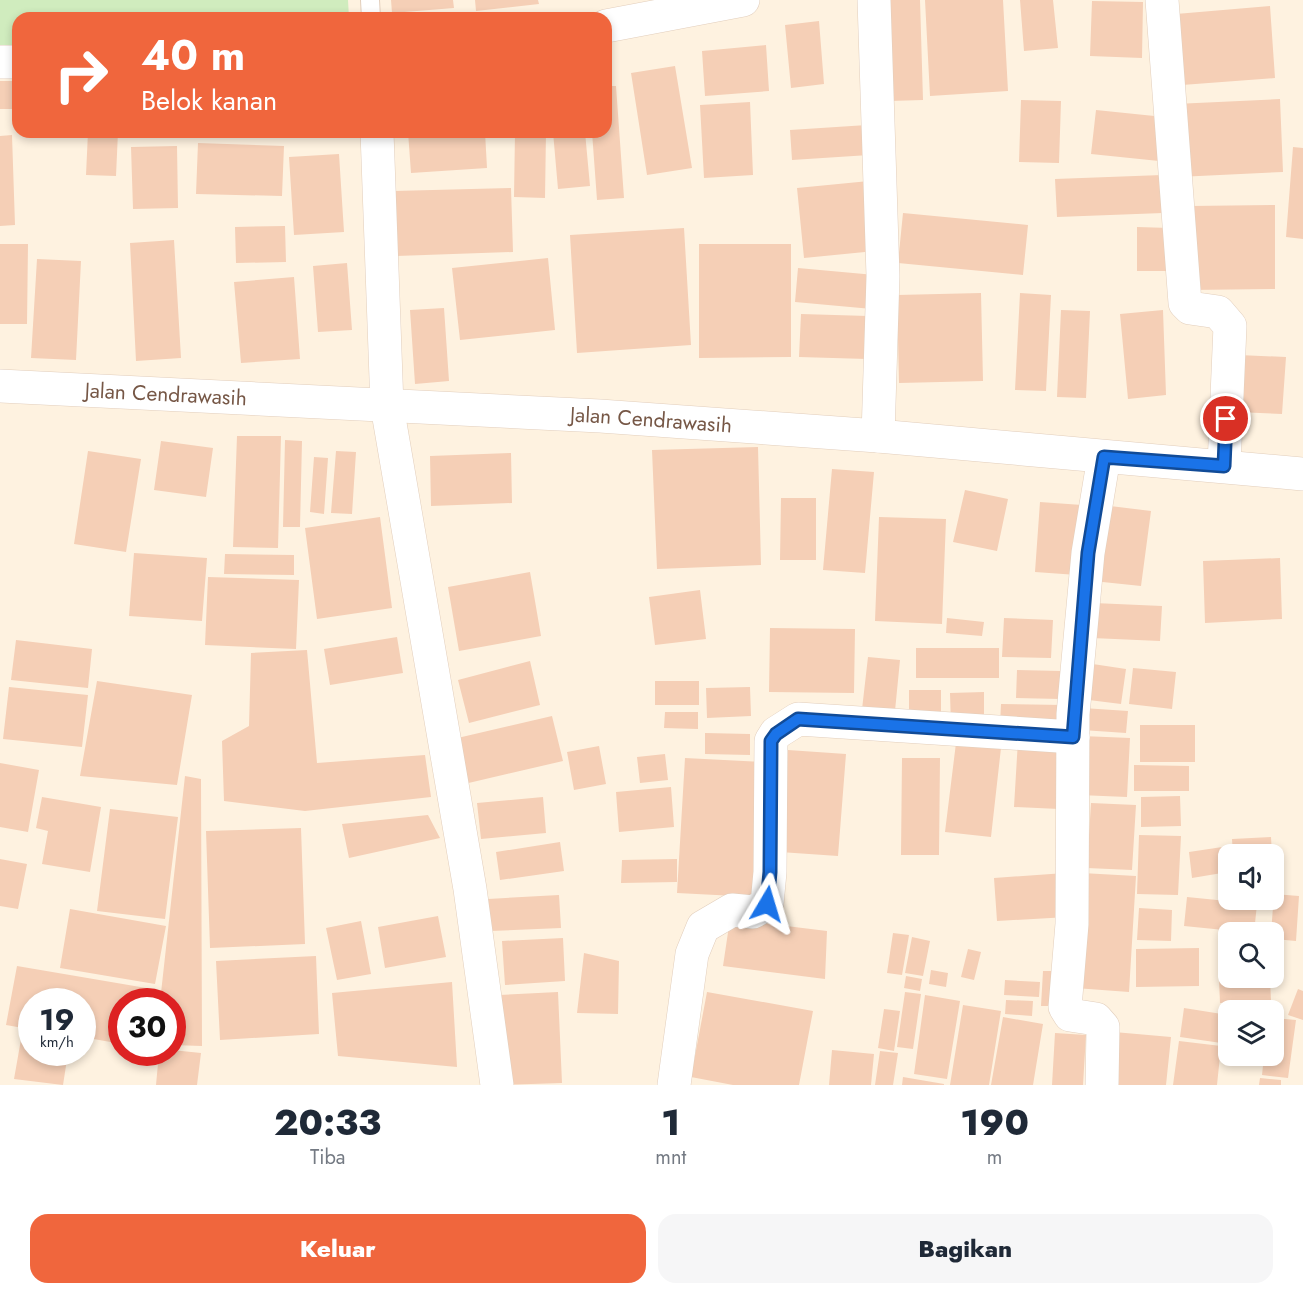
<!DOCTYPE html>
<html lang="id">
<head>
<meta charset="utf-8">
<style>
  :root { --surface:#fff; --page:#f6f6f7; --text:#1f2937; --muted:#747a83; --accent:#f0663d }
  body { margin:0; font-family:Jost,sans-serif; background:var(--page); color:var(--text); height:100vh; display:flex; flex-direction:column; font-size:22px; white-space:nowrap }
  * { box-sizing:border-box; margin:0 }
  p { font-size:20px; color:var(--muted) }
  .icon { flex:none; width:33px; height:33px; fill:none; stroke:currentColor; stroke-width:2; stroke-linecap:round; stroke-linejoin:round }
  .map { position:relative; height:1085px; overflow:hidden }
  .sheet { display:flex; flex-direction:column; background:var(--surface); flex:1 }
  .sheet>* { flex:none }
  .banner { position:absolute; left:12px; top:12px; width:600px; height:126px; border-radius:18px; box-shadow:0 3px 9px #0003; background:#f0663d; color:#fff; overflow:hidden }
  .tools { position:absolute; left:1218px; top:844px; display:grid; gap:12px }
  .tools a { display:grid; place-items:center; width:66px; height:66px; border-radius:12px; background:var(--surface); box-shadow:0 3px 9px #0003; font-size:30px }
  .speed { position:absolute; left:18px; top:988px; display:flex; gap:12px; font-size:30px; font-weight:700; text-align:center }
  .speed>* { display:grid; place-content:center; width:78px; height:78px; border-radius:50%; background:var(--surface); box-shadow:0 3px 9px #0003; line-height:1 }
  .speed small { font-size:15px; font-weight:400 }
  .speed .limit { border:9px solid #d22; background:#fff; color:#111 }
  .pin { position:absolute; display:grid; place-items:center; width:51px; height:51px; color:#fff; margin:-26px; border:3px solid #fff; border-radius:50%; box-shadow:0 2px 6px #0007 }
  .me { position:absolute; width:66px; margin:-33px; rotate:7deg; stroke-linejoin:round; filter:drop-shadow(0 0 4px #0008) }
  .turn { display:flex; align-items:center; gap:21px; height:126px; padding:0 30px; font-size:27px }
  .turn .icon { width:78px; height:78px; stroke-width:2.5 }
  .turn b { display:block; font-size:42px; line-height:51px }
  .eta { display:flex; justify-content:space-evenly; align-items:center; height:102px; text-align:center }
  .eta b { font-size:36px; font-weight:800; line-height:42px }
  .button { display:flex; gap:12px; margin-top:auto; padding:12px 30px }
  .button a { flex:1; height:69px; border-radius:18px; background:var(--accent); color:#fff; font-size:24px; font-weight:800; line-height:69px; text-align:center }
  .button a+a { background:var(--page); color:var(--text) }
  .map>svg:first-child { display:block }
  .green { fill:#d0ecbe }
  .building { fill:#f5cfb6 }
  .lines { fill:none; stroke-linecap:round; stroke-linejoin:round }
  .service-casing { stroke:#e2cebc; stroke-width:20 }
  .minor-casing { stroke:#e2cebc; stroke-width:34 }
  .service { stroke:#fff; stroke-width:18 }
  .minor { stroke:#fff; stroke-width:33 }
  .route-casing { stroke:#114b97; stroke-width:15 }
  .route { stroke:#1a73e8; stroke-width:10 }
  .labels { text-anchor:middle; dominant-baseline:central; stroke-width:5; stroke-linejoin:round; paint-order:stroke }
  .street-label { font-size:21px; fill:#765746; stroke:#fff6e8 }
</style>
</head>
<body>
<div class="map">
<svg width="1303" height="1085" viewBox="0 0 1303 1085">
  <rect width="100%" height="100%" fill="#fef2e0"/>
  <!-- green -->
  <path class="green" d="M0,0H348L349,18H18V47H0Z"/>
  <!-- building -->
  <path class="building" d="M391,0H453L454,8L392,13Z
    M475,0H538L539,4L476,11Z
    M884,0H920L923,100L889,101Z
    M925,0H1003L1008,91L930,96Z
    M1020,0H1053L1058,48L1024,51Z
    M1092,1L1143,2L1142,58L1090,56Z
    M1270,6L1275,78L1182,85L1176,14Z
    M819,21L824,84L791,88L785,25Z
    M766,45L769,91L705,96L702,51Z
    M675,66L692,168L647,175L631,73Z
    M0,81H18V109H0Z
    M606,86H616L624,198L597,200L592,132H606Z
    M1280,99L1283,172L1178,177L1175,104Z
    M1021,100L1061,101L1059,163L1019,162Z
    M750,102L753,175L704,178L700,105Z
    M1096,110L1164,117L1159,161L1091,154Z
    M867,125L869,155L792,160L790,130Z
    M88,132H118L116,176L86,175Z
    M408,132H485L487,168L411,173Z
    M515,132H546L545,198L514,197Z
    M553,132H585L590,186L558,189Z
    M12,135L15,225L0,226V136Z
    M198,143L284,146L282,196L196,194Z
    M177,146L178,208L133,209L131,147Z
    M1293,147L1303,148V239L1286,237Z
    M339,154L344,232L294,235L289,157Z
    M1162,175L1163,213L1057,217L1055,179Z
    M869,181L875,251L804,258L797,188Z
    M511,188L513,252L396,256L394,191Z
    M1275,205V289L1190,290V206Z
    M903,213L1028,225L1023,275L898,263Z
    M285,226L286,262L236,263L235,227Z
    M1137,227L1170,228V271H1137Z
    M684,228L691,345L577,353L570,235Z
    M174,240L181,358L136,361L130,243Z
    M0,244H28L27,324H0Z
    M699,244H791V357L699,358Z
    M548,258L555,330L460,340L452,268Z
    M37,259L81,261L76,360L31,358Z
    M347,263L352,330L318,332L313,266Z
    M798,268L875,275L872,309L795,302Z
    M294,277L300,359L241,363L234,282Z
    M981,293L983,381L899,383L897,295Z
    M1020,293L1051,295L1046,391L1015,390Z
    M444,308L449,381L415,384L410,310Z
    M1061,310L1090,311L1086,398L1057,397Z
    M1163,310L1166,395L1128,399L1120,314Z
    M801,314L868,316L867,359L799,357Z
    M1239,355L1286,357L1282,414L1236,412Z
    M237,436H281L278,548L233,547Z
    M285,440L302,441L300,527H283Z
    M161,441L213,448L206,497L154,490Z
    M758,447L761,565L657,569L652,450Z
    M88,451L141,459L126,552L74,544Z
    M336,451L356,452L352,514L331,513Z
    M511,453L512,503L431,506L430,456Z
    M314,457L328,458L324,514L310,512Z
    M832,469L874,472L865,573L823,570Z
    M965,490L1008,499L997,551L953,542Z
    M781,498H816V560H780Z
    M1040,502L1082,505L1077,575L1035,572Z
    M1102,505L1151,511L1141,586L1093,581Z
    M380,517L392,608L317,619L305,528Z
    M879,517L946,519L942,624L875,621Z
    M134,553L207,558L202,621L129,616Z
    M225,554L294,555V575L224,574Z
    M1280,558L1282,619L1205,623L1203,561Z
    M530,572L541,636L459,651L448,587Z
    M208,577L299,580L296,649L205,645Z
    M700,590L706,639L655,645L649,597Z
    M1094,603L1162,606L1160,641L1092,638Z
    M947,618L984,622L982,636L946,633Z
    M1004,618L1053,620L1051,658L1002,657Z
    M770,628L855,629L854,693L769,692Z
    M397,637L403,673L330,685L324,649Z
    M16,640L92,649L88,688L11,680Z
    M916,648H999V678H916Z
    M307,650L317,763L425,755L431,797L305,811L224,801L222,741L249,726L251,653Z
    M868,657L900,660L894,721L861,718Z
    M530,661L540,705L469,723L458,680Z
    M1086,663L1126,669L1121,704L1081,699Z
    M1133,668L1176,672L1172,709L1129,704Z
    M1017,670L1061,671L1060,699L1016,698Z
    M97,681L192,695L177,785L80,776Z
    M655,681H699V705H655Z
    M9,687L88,695L82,747L3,739Z
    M750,687L751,716L707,718L706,688Z
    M909,690H941V723H909Z
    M984,692V726H951L950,693Z
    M1001,704L1063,705V725H1000Z
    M1083,708L1128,711L1126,733L1082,730Z
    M665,712H698V729L664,728Z
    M552,716L563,761L460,785L449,740Z
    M1140,725H1195V762H1140Z
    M705,733L750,734V755L705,754Z
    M1082,736L1130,738L1127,797L1079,795Z
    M1018,740L1063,742L1059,809L1014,807Z
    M956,743L1001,748L991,837L945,832Z
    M599,746L606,784L574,790L567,752Z
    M788,750L846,754L838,856L780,852Z
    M665,754L668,780L640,783L637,757Z
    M685,758L763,762L755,897L677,893Z
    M902,758H940L939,855H901Z
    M0,763L39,770L28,832L0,827Z
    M1134,765L1189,766V791H1134Z
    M185,776L201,779L202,1046L172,1045V1002H160Z
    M671,787L674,827L619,832L616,792Z
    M1180,796L1181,826L1141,827V797Z
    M42,797L101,807L90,872L42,864L48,831L36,828Z
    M543,797L546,833L481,839L477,803Z
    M1091,803L1136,805L1132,870L1087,868Z
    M110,809L178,817L165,919L97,911Z
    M428,815L440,838L349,858L342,824Z
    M301,828L305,944L210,948L206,831Z
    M1139,835L1181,836L1178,895L1137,894Z
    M1271,837L1272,855H1233L1232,839Z
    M560,842L564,871L500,880L496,852Z
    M1229,846L1228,872L1192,878L1189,852Z
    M0,859L27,864L18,909L0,906Z
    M677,859V882L621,883L622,860Z
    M1065,873L1068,917L997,921L994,878Z
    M1082,873L1136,876L1129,992L1075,988Z
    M1274,894L1299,896L1296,941L1274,939V933H1271Z
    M559,895L561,928L490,931L488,899Z
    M1187,897L1257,904L1254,933L1184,926Z
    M1139,908L1172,910L1171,941L1137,940Z
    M70,909L166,926L155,984L60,968Z
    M438,916L446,957L385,968L378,927Z
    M730,919L827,931L825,979L723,966Z
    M361,921L371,974L337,980L326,928Z
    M893,933L909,935L902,975L887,973Z
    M1220,936H1228V963L1219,962Z
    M912,937L930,941L923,976L905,973Z
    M563,938L565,981L505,985L502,941Z
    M1199,948V986L1136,987V949Z
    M968,949L981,952L974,980L961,977Z
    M584,953L619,961L618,1014L577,1013Z
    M316,956L319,1034L220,1040L216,961Z
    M17,966L158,990L156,1002H122V1044L82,1037V1002H32V1053H68L63,1085L14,1079L23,1028L6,1025Z
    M931,970L948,973L946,987L929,984Z
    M1043,971H1054L1053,1006H1041Z
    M906,976L922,979L920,991L904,988Z
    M1270,978L1271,1001L1220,1003L1219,980Z
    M1005,980L1040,982L1039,997L1004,995Z
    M452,982L457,1067L338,1056L332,993Z
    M1298,989L1303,991V1020L1288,1015Z
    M558,992L562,1083L503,1085L499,995Z
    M707,992L813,1011L799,1085H733L691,1077Z
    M905,992L921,994L913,1049L897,1047Z
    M925,995L960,1001L947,1079L914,1074Z
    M1006,1000L1033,1001L1032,1016L1005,1014Z
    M963,1005L1001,1011L989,1085H950Z
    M1184,1008L1228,1015V1044L1180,1037Z
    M884,1009L900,1011L894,1051L878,1048Z
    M1003,1017L1043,1024L1033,1085H991Z
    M1274,1018L1296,1020L1288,1078L1262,1075L1264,1056H1274Z
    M1114,1032L1171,1037L1166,1085H1109Z
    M1055,1033L1086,1035L1083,1085H1052Z
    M1179,1041L1221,1046L1217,1085H1173Z
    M172,1050L201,1053L197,1085H156L159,1053H172Z
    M832,1050L874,1054L871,1085H829Z
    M880,1051L898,1053L893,1085H875Z
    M903,1077L944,1084V1085H902Z
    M1260,1078L1281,1080V1085H1259Z"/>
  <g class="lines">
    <defs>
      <path id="service" d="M370,0L371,18"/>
      <g id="minor">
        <path d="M874,0L883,276L878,436"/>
        <path d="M1162,0L1185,303L1190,308L1218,312L1230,326L1224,466"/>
        <path d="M606,26L743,0"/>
        <path d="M0,62H18"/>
        <path d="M377,132L387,406L470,889L497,1085"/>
        <path id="s1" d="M0,386L600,416L878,436L1303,474"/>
        <path d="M674,1085L692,954L703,927L732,910L753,912L767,904L770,872L771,741L776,733L798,719L1073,737"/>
        <path d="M1102,1085L1103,1027L1096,1019L1070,1015L1065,1007L1072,924L1073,714L1088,553L1104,457"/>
      </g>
    </defs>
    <!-- service casing -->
    <use href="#service" class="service-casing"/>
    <!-- minor casing -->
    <use href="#minor" class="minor-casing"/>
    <!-- service -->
    <use href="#service" class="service"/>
    <!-- minor -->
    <use href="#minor" class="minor"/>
  </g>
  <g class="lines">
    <defs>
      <path id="route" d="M767,904L770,872L771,741L776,734L798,719L1073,737L1088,553L1104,457L1224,466L1226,419"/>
    </defs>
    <!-- route casing -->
    <use href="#route" class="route-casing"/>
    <!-- route -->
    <use href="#route" class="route"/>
  </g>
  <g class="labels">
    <!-- street labels -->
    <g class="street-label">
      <text stroke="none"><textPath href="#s1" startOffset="166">Jalan Cendrawasih</textPath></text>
      <text stroke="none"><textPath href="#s1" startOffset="652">Jalan Cendrawasih</textPath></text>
    </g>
  </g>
</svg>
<div class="tools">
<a><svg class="icon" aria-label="sound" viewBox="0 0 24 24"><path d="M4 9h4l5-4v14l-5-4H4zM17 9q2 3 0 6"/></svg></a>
<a><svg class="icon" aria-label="search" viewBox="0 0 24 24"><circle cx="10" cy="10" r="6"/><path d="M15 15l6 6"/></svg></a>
<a><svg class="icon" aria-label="layers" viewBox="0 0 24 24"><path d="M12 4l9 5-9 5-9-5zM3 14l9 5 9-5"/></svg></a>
</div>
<div class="speed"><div>19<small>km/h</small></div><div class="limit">30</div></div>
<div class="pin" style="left:1226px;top:419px;background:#d93025"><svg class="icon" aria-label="arrive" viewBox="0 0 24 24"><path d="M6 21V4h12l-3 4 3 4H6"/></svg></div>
<svg class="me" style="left:767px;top:904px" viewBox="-20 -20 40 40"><path d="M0-17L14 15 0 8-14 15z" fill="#1a73e8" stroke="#fff" stroke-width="4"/></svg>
<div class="banner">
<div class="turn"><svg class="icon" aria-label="right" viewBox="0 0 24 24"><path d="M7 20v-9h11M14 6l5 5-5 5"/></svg><div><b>40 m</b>Belok kanan</div></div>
</div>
</div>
<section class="sheet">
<div class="eta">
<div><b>20:33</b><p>Tiba</p></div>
<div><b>1</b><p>mnt</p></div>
<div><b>190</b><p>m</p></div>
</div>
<div class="button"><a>Keluar</a><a>Bagikan</a></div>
</section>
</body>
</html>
